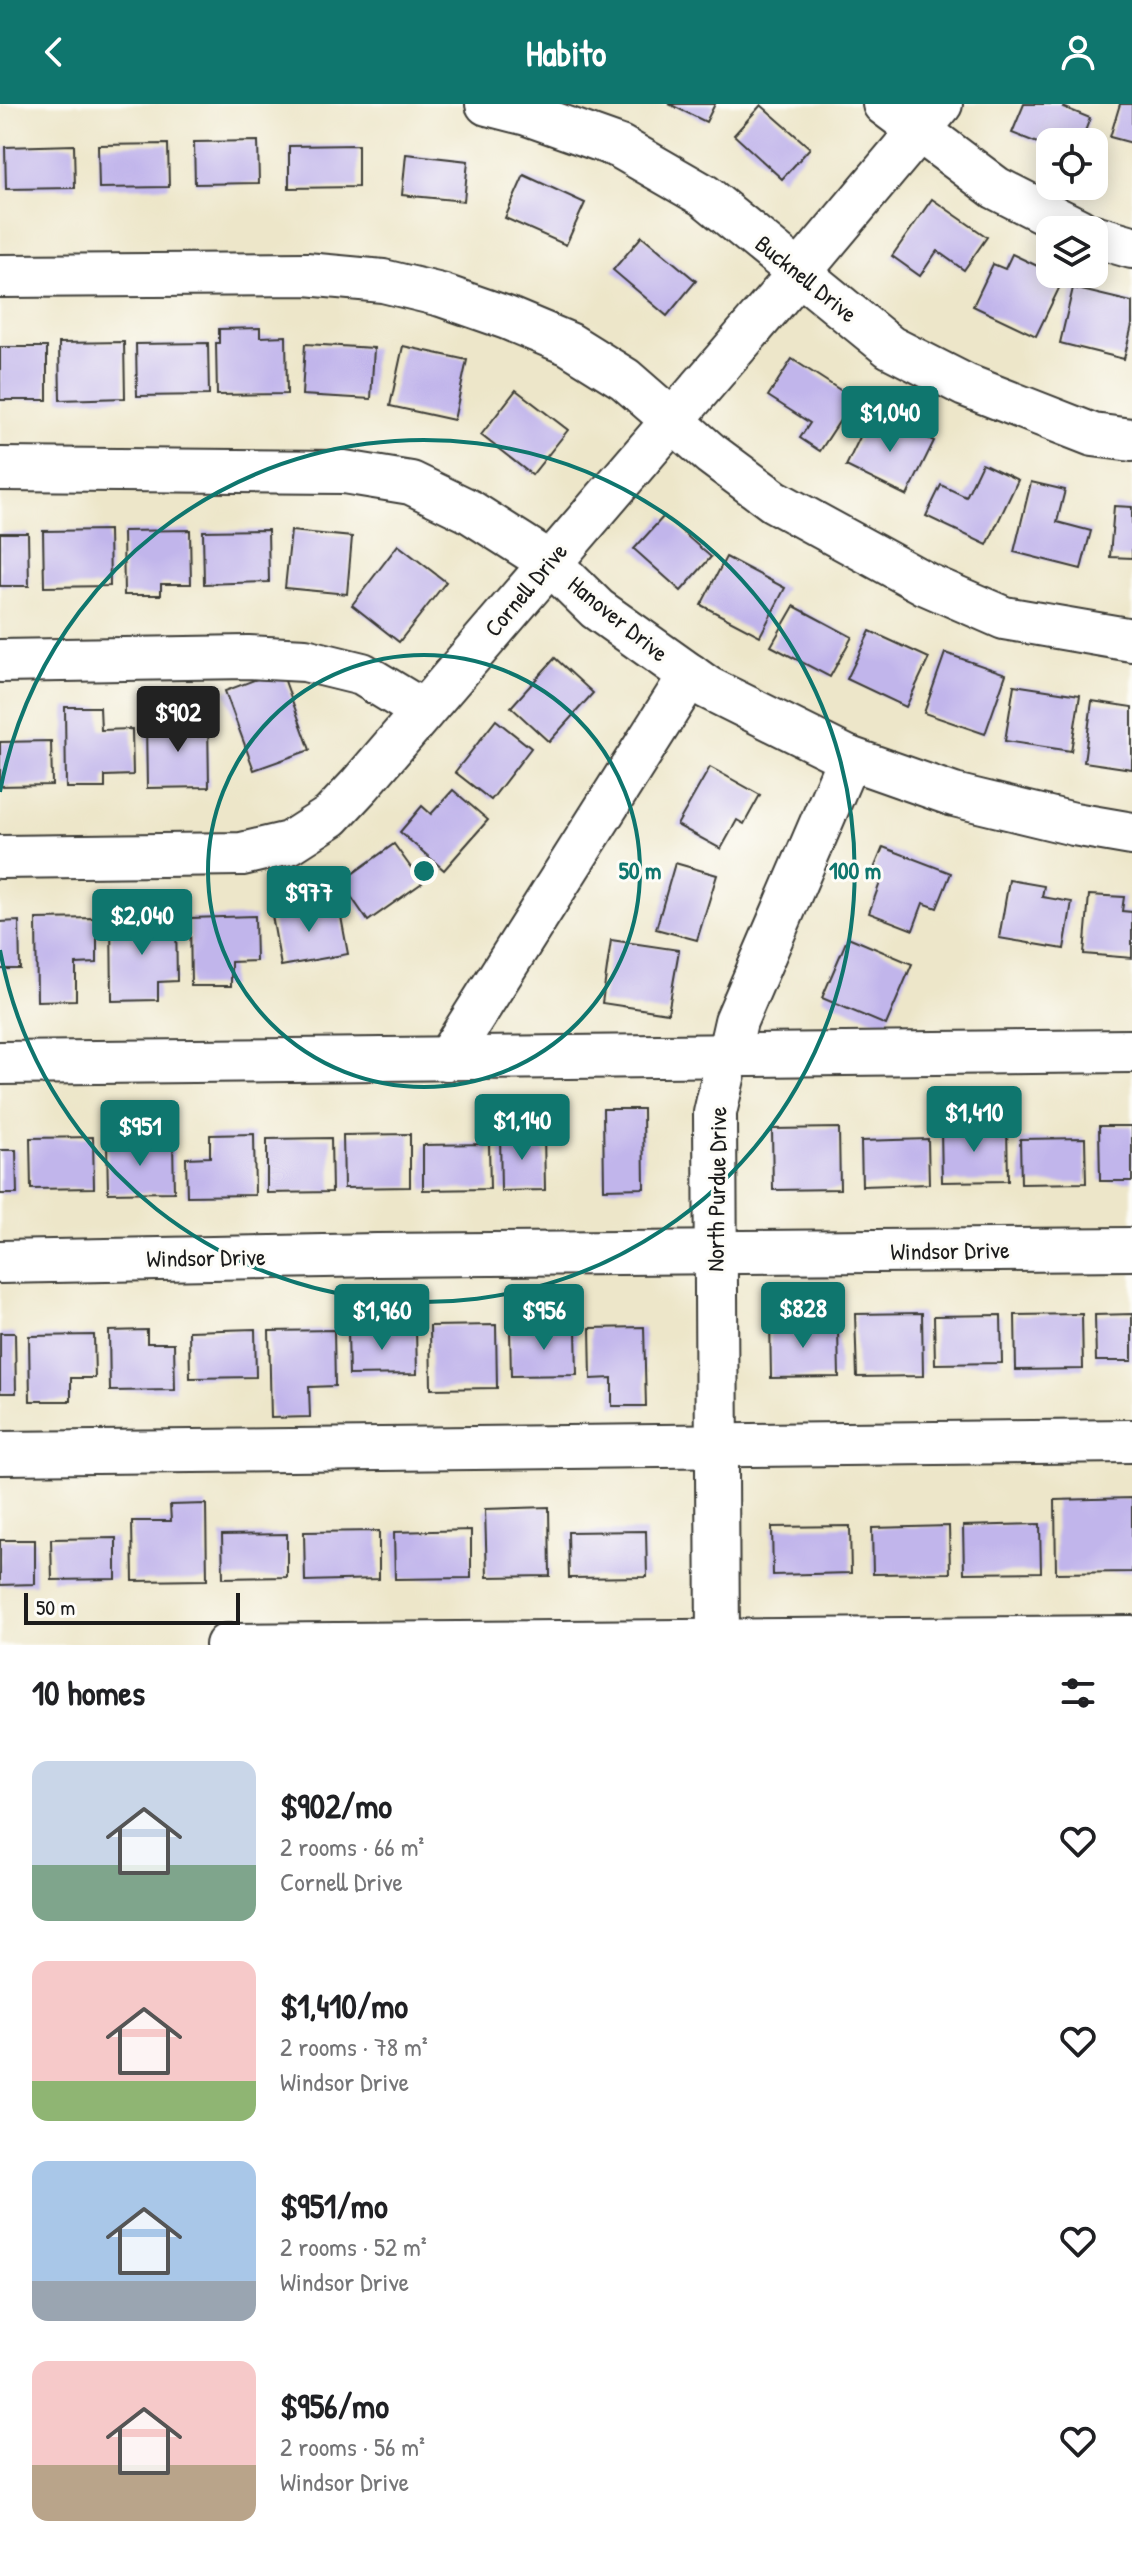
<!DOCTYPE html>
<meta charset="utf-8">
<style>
body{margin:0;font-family:"Patrick Hand",sans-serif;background:#f2f2f2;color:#202124;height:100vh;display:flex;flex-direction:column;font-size:30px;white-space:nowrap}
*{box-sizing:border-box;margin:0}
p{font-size:26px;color:#757577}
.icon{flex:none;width:44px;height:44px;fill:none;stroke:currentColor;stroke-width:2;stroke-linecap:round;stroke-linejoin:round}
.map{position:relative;height:1541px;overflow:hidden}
.sheet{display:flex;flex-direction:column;background:#fff;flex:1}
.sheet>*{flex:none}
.fabs{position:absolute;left:1036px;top:24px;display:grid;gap:16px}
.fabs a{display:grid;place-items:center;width:72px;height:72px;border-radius:16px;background:#fff;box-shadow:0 4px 20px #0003;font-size:40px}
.scale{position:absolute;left:24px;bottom:20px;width:216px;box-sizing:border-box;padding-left:8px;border:4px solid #1c1c1c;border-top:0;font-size:22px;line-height:28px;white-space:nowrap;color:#1c1c1c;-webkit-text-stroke:6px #fdfcf7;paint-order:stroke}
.price{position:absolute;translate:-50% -68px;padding:0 18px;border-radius:8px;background:#0f766e;color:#fff;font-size:26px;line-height:52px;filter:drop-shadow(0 2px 4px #0008)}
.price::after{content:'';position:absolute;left:50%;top:48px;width:24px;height:18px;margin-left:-12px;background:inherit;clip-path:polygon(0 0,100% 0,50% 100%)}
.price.selected{background:#222;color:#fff}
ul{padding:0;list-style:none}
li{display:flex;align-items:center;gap:24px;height:200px;padding:0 32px}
li span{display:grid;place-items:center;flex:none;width:224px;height:160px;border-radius:16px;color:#555}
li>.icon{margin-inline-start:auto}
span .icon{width:96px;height:96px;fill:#fffc;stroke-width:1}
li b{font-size:34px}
h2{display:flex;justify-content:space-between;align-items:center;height:96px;padding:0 32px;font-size:34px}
header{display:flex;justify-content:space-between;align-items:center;height:104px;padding:0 32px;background:#0f766e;color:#fff;font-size:36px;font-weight:700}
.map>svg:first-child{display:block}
</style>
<header><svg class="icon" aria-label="back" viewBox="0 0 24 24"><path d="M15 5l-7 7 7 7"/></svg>Habito<svg class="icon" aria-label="person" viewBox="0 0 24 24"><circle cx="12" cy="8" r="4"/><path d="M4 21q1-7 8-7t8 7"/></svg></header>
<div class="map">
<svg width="1132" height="1541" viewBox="0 0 1132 1541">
<rect width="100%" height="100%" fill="#fdfcf7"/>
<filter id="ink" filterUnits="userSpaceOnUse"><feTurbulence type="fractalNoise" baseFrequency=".0125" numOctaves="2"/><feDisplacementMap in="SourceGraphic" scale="16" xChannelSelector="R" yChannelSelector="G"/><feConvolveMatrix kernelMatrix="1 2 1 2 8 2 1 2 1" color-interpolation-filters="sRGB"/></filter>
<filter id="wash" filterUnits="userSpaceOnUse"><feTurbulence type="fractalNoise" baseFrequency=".006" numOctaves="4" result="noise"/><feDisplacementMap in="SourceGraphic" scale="32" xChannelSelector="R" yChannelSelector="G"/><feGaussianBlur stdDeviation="1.8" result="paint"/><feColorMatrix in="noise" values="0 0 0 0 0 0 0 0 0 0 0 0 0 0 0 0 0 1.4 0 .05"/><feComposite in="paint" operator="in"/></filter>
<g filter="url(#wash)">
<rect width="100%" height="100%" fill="#ede6c9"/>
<g id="blocks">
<!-- building -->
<g fill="#c1b5eb">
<polygon points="669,0 715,0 706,18"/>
<polygon points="1024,0 1065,0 1063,3 1090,14 1081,38 1050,38 1050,44 1012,29"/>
<polygon points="1120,0 1132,0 1132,39 1110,33"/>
<polygon points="761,1 810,44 782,75 734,31"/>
<polygon points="258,37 259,79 195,80 194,38"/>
<polygon points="168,40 169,83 99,84 98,41"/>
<polygon points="74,41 75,84 6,85 5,43"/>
<polygon points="358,41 358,83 289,84 289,42"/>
<polygon points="406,50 468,57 464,97 402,91"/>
<polygon points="524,71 585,99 566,141 505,114"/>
<polygon points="932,95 987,133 964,166 937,147 920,172 892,152"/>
<polygon points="642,132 696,177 667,212 613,166"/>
<polygon points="1012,150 1050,168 1050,170 1064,174 1036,232 973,202 993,160 1005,165"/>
<polygon points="1073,184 1132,198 1132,221 1124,255 1060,239"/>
<polygon points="260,224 260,233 286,232 287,290 217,291 216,239 219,239 219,225"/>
<polygon points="124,238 125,294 60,296 59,239"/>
<polygon points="208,239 209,291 137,292 136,240"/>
<polygon points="305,240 374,244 371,295 302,291"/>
<polygon points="403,242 467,256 454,316 390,302"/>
<rect x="0" y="243" width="47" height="53"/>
<polygon points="792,255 854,295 820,347 800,334 810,319 768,292"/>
<polygon points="516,286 568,326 532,371 481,331"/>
<polygon points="872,308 934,337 907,392 846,362"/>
<polygon points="982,359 1018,376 987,441 926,412 941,381 966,393"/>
<polygon points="1031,378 1065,386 1057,418 1091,427 1081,465 1014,448"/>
<polygon points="1114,402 1132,403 1132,454 1110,453"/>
<polygon points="664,412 711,453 681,487 634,445"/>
<polygon points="109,426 110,482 44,483 43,427"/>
<polygon points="190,426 191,480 161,480 161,491 124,491 123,427"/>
<polygon points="268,426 269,478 204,480 203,427"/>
<polygon points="291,427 352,433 347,490 285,484"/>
<polygon points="0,429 28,429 29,482 0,482"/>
<polygon points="398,441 446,478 399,538 352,501"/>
<polygon points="726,453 785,484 760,532 701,501"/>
<polygon points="794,502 852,533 830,573 771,542"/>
<polygon points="870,527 929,554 906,603 847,575"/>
<polygon points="945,549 1006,570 985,630 924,609"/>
<polygon points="555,554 593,589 549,638 511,603"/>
<polygon points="281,566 310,646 254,666 225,587"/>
<polygon points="1014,581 1080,591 1071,647 1005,637"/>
<polygon points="1092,597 1132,603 1132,665 1084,658"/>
<polygon points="65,603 100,603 101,626 132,625 133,671 105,672 105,684 66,684"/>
<polygon points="208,616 209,683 147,684 146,617"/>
<polygon points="496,616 531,644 491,696 455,668"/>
<polygon points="51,637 52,681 0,682 0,638"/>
<polygon points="710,663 760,691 744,720 737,716 721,745 677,721"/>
<polygon points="453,686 488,716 444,766 400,728 422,702 431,710"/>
<polygon points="394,740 422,779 368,817 341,778"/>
<polygon points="883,743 951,769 937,804 923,799 913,826 869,809 881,776 871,772"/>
<polygon points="675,759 717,771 697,836 656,825"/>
<polygon points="1009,776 1044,782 1042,793 1072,798 1064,845 999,834"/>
<polygon points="1089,791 1124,793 1122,807 1132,808 1132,854 1084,850"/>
<polygon points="300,801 301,809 339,802 348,850 281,862 271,806"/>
<polygon points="255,812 256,857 231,858 231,882 191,882 190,814"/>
<polygon points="97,814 97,859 76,860 76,896 37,897 36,815"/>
<polygon points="176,814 177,877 158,878 158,896 112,897 111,815"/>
<polygon points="19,817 20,865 0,865 0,818"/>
<polygon points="848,833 912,860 886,921 822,894"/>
<polygon points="611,836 679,846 668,909 602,899"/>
<polygon points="603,1005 643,1005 644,1084 604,1085"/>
<polygon points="1099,1022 1132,1022 1132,1077 1100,1077"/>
<polygon points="1007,1023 1008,1077 942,1078 941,1024"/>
<polygon points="839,1024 840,1085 773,1086 772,1025"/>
<polygon points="544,1028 545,1086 501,1087 500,1029"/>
<polygon points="254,1030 255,1091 187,1092 186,1054 210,1053 210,1031"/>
<polygon points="410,1030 410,1083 344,1084 343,1031"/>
<polygon points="93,1033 94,1084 31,1085 30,1034"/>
<polygon points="331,1034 332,1088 267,1089 267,1035"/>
<polygon points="1085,1034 1086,1079 1021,1080 1020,1035"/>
<polygon points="928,1035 929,1080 862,1082 861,1037"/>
<polygon points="173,1038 174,1088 108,1089 107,1039"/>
<polygon points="489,1040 490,1085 423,1086 423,1041"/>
<polygon points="0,1046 16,1046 17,1090 0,1090"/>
<polygon points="922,1209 923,1272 857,1273 855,1210"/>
<polygon points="1082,1210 1083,1265 1016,1266 1015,1211"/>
<polygon points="1132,1210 1132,1257 1096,1257 1095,1211"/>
<polygon points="1001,1211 1002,1259 935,1260 934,1212"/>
<polygon points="810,1214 810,1226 838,1225 839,1273 771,1274 770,1215"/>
<polygon points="496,1221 497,1284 431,1285 430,1222"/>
<polygon points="644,1223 646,1302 612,1302 612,1274 591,1275 590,1224"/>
<polygon points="576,1224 577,1271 511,1272 510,1225"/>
<polygon points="255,1225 256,1273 190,1274 189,1227"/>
<polygon points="416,1225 417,1270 349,1271 348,1226"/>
<polygon points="147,1226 147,1239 174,1239 175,1286 110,1287 109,1227"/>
<polygon points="334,1226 335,1282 309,1283 310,1313 271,1314 269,1227"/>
<polygon points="0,1229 15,1229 16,1289 0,1289"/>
<polygon points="94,1231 95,1274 71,1274 71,1297 30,1297 29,1232"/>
<polygon points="1132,1394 1132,1468 1056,1469 1055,1396"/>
<polygon points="206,1400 207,1476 133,1477 132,1417 171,1417 170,1401"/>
<polygon points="549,1403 550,1472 487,1473 485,1405"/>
<polygon points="1040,1420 1041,1468 964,1469 963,1422"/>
<polygon points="850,1422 851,1469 773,1471 772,1423"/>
<polygon points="949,1422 950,1469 873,1470 872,1424"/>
<polygon points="471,1426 471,1474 395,1475 394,1428"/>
<polygon points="379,1427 379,1475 305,1477 304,1428"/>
<polygon points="646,1427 647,1473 569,1474 568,1428"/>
<polygon points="287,1430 287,1473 223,1474 222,1431"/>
<polygon points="116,1434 116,1475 52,1476 51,1435"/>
<polygon points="0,1436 35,1436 35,1480 0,1481"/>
</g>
</g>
</g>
<g filter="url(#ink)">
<use href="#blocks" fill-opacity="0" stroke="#3b3a36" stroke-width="2"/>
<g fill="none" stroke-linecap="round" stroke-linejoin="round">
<defs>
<g id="minor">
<polyline points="487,0 527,10 620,43 705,92 890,243 965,281 1093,331 1132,336"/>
<polyline points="884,0 996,84 1079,126"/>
<polyline points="1094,132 1132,143"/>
<polyline points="0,172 306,170 383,177 441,191 507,214 569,240 625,275 711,350 774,397 926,480 1004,514 1132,536"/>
<polyline points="0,365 344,368 411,379 469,407 549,458 597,505 708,584 849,654 954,691 1074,720 1132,730"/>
<polyline points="0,557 248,553 305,556 362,570 423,607"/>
<polyline points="0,753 242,750 289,739 331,712 360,681 800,168 941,0"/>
<polyline points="447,955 690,571"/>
<polyline points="0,959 1132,947"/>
<polyline points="0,1158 377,1151 1132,1145"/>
<polyline points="0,1349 1132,1337"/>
<polyline points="227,1541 1132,1533"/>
<polyline points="718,1541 715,1009 736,917 849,654"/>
</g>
</defs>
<!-- minor casing -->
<use href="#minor" stroke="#3b3a36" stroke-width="46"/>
<!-- minor -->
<use href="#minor" stroke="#fff" stroke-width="42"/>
</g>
</g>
<!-- distance rings -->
<g fill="none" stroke="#0f766e" stroke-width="4">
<circle cx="424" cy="767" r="216"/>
<path d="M0 688A431 431 0 1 1 0 846"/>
</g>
<g text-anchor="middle" stroke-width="6" stroke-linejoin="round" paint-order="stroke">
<!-- street labels -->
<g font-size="24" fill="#1c1c1c" stroke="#fdfcf7">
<text transform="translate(806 175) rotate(39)" y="8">Bucknell Drive</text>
<text transform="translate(526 486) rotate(-50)" y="8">Cornell Drive</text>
<text transform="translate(618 515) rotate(39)" y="8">Hanover Drive</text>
<text transform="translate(717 1085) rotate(-89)" y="8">North Purdue Drive</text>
<text transform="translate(950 1147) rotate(-1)" y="8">Windsor Drive</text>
<text transform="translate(206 1154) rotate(-1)" y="8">Windsor Drive</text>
</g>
</g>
<circle cx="424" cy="767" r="12" fill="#0f766e" stroke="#fdfcf7" stroke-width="4"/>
<g font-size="24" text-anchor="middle" font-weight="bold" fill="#0f766e" stroke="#fdfcf7" stroke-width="6" stroke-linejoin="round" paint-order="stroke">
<text x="640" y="775">50 m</text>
<text x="855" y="775">100 m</text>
</g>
</svg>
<div class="fabs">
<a><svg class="icon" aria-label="locate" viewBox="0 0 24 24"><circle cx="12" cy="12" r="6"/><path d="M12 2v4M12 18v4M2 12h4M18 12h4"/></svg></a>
<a><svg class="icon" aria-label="layers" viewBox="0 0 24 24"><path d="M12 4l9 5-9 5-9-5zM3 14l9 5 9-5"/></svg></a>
</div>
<div class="scale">50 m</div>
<b class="price" style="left:890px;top:350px">$1,040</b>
<b class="price selected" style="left:178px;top:650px">$902</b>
<b class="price" style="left:309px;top:830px">$977</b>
<b class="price" style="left:142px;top:853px">$2,040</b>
<b class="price" style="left:974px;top:1050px">$1,410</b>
<b class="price" style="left:522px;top:1058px">$1,140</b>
<b class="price" style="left:140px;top:1064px">$951</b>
<b class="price" style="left:803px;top:1246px">$828</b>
<b class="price" style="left:382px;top:1248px">$1,960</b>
<b class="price" style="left:544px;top:1248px">$956</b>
</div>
<section class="sheet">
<h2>10 homes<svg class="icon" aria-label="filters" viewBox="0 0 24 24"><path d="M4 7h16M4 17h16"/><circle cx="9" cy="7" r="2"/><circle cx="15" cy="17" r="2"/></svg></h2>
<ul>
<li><span style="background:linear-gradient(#c9d6e8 65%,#7fa58c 0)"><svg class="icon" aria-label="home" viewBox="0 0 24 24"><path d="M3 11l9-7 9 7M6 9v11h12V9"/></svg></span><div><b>$902/mo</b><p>2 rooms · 66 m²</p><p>Cornell Drive</p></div><svg class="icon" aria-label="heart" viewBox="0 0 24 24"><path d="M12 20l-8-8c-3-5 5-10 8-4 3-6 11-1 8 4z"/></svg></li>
<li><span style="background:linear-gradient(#f6c9c9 75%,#8fb573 0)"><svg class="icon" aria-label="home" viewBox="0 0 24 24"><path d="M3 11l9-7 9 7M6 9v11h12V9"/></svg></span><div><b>$1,410/mo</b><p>2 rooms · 78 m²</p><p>Windsor Drive</p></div><svg class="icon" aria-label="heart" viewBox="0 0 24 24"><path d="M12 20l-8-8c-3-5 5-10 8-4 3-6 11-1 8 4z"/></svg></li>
<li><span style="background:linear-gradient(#a9c7e8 75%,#9aa5b1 0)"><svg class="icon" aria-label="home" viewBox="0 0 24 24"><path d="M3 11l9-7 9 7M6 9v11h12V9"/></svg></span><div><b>$951/mo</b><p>2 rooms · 52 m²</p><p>Windsor Drive</p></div><svg class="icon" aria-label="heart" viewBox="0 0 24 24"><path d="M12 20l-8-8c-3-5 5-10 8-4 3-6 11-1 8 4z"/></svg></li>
<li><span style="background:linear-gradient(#f6c9c9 65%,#b9a48a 0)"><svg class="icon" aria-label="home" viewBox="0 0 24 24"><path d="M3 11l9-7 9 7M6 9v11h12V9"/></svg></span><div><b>$956/mo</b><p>2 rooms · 56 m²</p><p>Windsor Drive</p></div><svg class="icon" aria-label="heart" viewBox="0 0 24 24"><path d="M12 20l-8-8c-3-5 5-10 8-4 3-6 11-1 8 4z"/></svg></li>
</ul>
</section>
